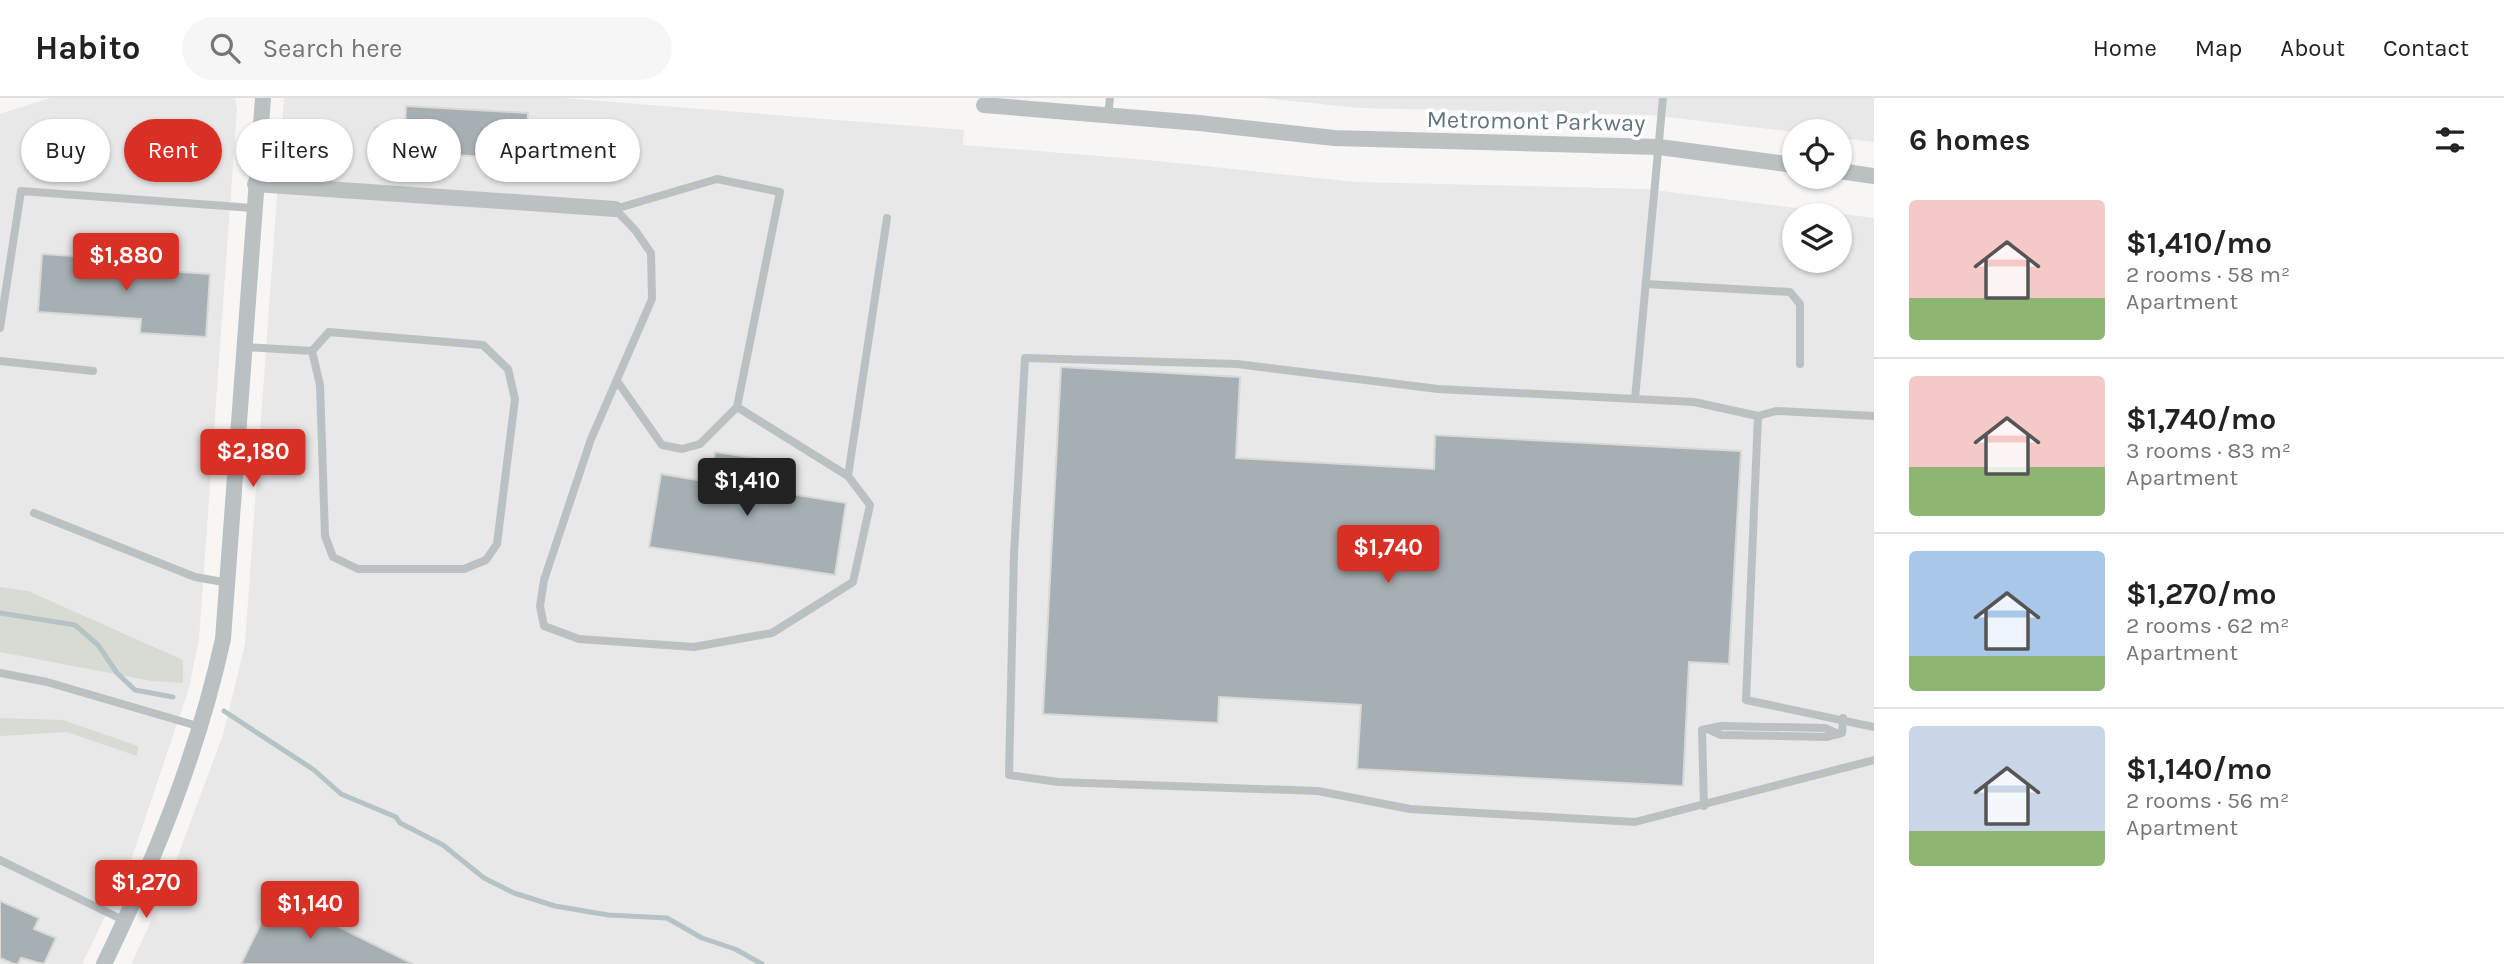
<!DOCTYPE html>
<meta charset="utf-8">
<style>
body{margin:0;font-family:Karla,sans-serif;background:#f6f6f6;color:#222;height:100vh;display:flex;flex-direction:column;font-size:26px;white-space:nowrap}
*{box-sizing:border-box;margin:0}
p{font-size:23px;color:#767676}
.icon{flex:none;width:38px;height:38px;fill:none;stroke:currentColor;stroke-width:2;stroke-linecap:round;stroke-linejoin:round}
.map{position:relative;flex:1;overflow:hidden}
.sheet{display:flex;flex-direction:column;background:#fff;width:630px}
.sheet>*{flex:none}
.guide{position:absolute;left:21px;top:21px;width:665px;height:63px;display:flex;gap:14px}
.tools{position:absolute;left:1782px;top:21px;display:grid;gap:14px}
.tools a{display:grid;place-items:center;width:70px;height:70px;border-radius:50%;background:#fff;box-shadow:0 2px 5px #0004;font-size:35px}
.price{position:absolute;translate:-50% -60px;padding:0 16px;border-radius:7px;background:#d93025;color:#fff;font-size:23px;line-height:46px;filter:drop-shadow(0 2px 4px #0008)}
.price::after{content:'';position:absolute;left:50%;top:42px;width:21px;height:16px;margin-left:-10px;background:inherit;clip-path:polygon(0 0,100% 0,50% 100%)}
.price.selected{background:#222;color:#fff}
ul{padding:0;list-style:none}
li{display:flex;align-items:center;gap:21px;height:175px;padding:0 35px}
li+li{border-top:2px solid #e0e0e0}
li span{display:grid;place-items:center;flex:none;width:196px;height:140px;border-radius:7px;color:#555}
li>.icon{margin-inline-start:auto}
span .icon{width:84px;height:84px;fill:#fffc;stroke-width:1}
li b{font-size:30px}
h2{display:flex;justify-content:space-between;align-items:center;height:84px;padding:0 35px;font-size:30px}
.tag{padding:0 24px;border-radius:32px;background:#fff;box-shadow:0 2px 5px #0004;font-size:24px;line-height:63px}
.tag.selected{background:#d93025;color:#fff}
header{display:flex;align-items:center;gap:42px;box-sizing:border-box;height:98px;padding:0 35px;background:#fff;border-bottom:2px solid #e0e0e0}
header strong{font-size:33px}
nav{display:flex;gap:38px;margin-inline-start:auto;font-size:24px}
.search{width:490px;height:63px;background:#f6f6f6;display:flex;align-items:center;gap:18px;box-sizing:border-box;padding:0 24px;border-radius:38px;color:#767676;font-size:26px}
main{display:flex;flex:1;min-height:0}
.map>svg:first-child{display:block}
</style>
<header>
<strong>Habito</strong>
<div class="search"><svg class="icon" aria-label="search" viewBox="0 0 24 24"><circle cx="10" cy="10" r="6"/><path d="M15 15l6 6"/></svg>Search here</div>
<nav><a>Home</a><a>Map</a><a>About</a><a>Contact</a></nav>
</header>
<main>
<div class="map">
<svg width="1874" height="866" viewBox="0 0 1874 866">
<rect width="100%" height="100%" fill="#f7f6f4"/>
<!-- built -->
<g fill="#e7e8e7" fill-rule="evenodd">
<polygon points="50,0 235,0 237,11 199,541 189,590 128,771 82,866 0,866 0,16"/>
<path d="M284 0H563L964 32 963 47 1158 63 1355 84 1646 91 1874 120V866H131L163 798 223 637 245 546ZM1794 117H1839V163H1794Z"/>
<polygon points="1264,0 1874,0 1874,44 1839,40 1839,33 1794,34 1650,17 1359,10"/>
</g>
<!-- green -->
<g fill="#d7dbd3">
<polygon points="0,489 28,493 183,562 183,585 152,583 0,554"/>
<polygon points="0,620 63,622 138,648 137,658 67,634 0,638"/>
</g>
<g fill="none" stroke-linecap="round" stroke-linejoin="round">
<!-- stream -->
<g stroke="#b6c3c6" stroke-width="5">
<polyline points="0,515 75,527 98,547 117,575 135,592 173,599"/>
<polyline points="224,613 314,672 341,696 396,719 400,725 443,747 484,780 514,795 555,808 608,817 667,820 702,840 735,851 762,866"/>
</g>
</g>
<!-- building -->
<g fill="#a6afb3" stroke="#d8d8d6" stroke-width="2">
<polygon points="406,8 528,15 525,61 403,54 402,64 372,62 375,29 405,31"/>
<polygon points="42,156 168,164 167,173 210,176 206,239 140,235 141,221 38,214"/>
<polygon points="1061,269 1240,279 1236,360 1434,371 1435,337 1741,353 1729,566 1689,564 1683,688 1357,671 1361,607 1219,599 1218,625 1043,616"/>
<polygon points="715,354 782,364 778,394 846,405 835,477 649,449 661,376 710,384"/>
<polygon points="275,797 413,866 241,866"/>
<polygon points="0,803 39,820 34,831 56,840 44,866 21,860 18,866 14,866 0,860"/>
</g>
<g fill="none" stroke-linecap="round" stroke-linejoin="round">
<!-- lane -->
<g stroke="#bbc1c3" stroke-width="8">
<polyline points="1108,17 1110,0"/>
<polyline points="1646,186 1790,194 1800,206 1800,266"/>
<polyline points="0,230 21,93 253,110"/>
<polyline points="244,249 312,253 329,234 483,247 508,271 515,301 497,446 486,462 464,471 358,471 333,459 325,438 320,287 312,253"/>
<polyline points="0,263 93,273"/>
<polyline points="617,283 662,347 682,351 700,346 737,309 780,94 717,81 615,111 635,132 651,155 652,201 591,341 544,482 540,508 544,528 579,541 694,549 772,535 853,484 870,407 848,378"/>
<polyline points="1635,301 1663,0"/>
<polyline points="737,309 848,378 887,120"/>
<polyline points="1758,318 1776,313 1874,318"/>
<polyline points="34,415 195,479 229,485"/>
<polyline points="0,575 47,584 201,629"/>
<polyline points="1874,629 1746,602 1758,318 1694,304 1438,291 1237,266 1025,260 1014,456 1009,677 1058,684 1318,693 1410,711 1635,724 1874,662"/>
<polyline points="1710,632 1721,637 1826,639 1842,635 1843,620"/>
<polyline points="1704,708 1702,632 1721,628 1825,630 1836,635"/>
<polyline points="0,762 125,823"/>
</g>
<!-- street -->
<g stroke="#bbc1c3" stroke-width="16">
<polyline points="984,7 1199,25 1334,40 1659,49 1794,67"/>
<polyline points="1839,73 1874,78"/>
<polyline points="255,86 615,111"/>
<path d="M104 866C155 761 198 655 223 541L263 0"/>
</g>
</g>
<g text-anchor="middle" stroke-width="7" stroke-linejoin="round" paint-order="stroke">
<!-- street labels -->
<g font-size="24" fill="#64767d" stroke="#fff">
<text transform="translate(1536 23) rotate(1)" y="8">Metromont Parkway</text>
</g>
</g>
</svg>
<div class="tools">
<a><svg class="icon" aria-label="locate" viewBox="0 0 24 24"><circle cx="12" cy="12" r="6"/><path d="M12 2v4M12 18v4M2 12h4M18 12h4"/></svg></a>
<a><svg class="icon" aria-label="layers" viewBox="0 0 24 24"><path d="M12 4l9 5-9 5-9-5zM3 14l9 5 9-5"/></svg></a>
</div>
<b class="price" style="left:126px;top:195px">$1,880</b>
<b class="price" style="left:253px;top:391px">$2,180</b>
<b class="price selected" style="left:747px;top:420px">$1,410</b>
<b class="price" style="left:1388px;top:487px">$1,740</b>
<b class="price" style="left:146px;top:822px">$1,270</b>
<b class="price" style="left:310px;top:843px">$1,140</b>
<div class="guide">
<a class="tag">Buy</a>
<a class="tag selected">Rent</a>
<a class="tag">Filters</a>
<a class="tag">New</a>
<a class="tag">Apartment</a>
</div>
</div>
<section class="sheet">
<h2>6 homes<svg class="icon" aria-label="filters" viewBox="0 0 24 24"><path d="M4 7h16M4 17h16"/><circle cx="9" cy="7" r="2"/><circle cx="15" cy="17" r="2"/></svg></h2>
<ul>
<li><span style="background:linear-gradient(#f6c9c9 70%,#8fb573 0)"><svg class="icon" aria-label="home" viewBox="0 0 24 24"><path d="M3 11l9-7 9 7M6 9v11h12V9"/></svg></span><div><b>$1,410/mo</b><p>2 rooms · 58 m²</p><p>Apartment</p></div></li>
<li><span style="background:linear-gradient(#f6c9c9 65%,#8fb573 0)"><svg class="icon" aria-label="home" viewBox="0 0 24 24"><path d="M3 11l9-7 9 7M6 9v11h12V9"/></svg></span><div><b>$1,740/mo</b><p>3 rooms · 83 m²</p><p>Apartment</p></div></li>
<li><span style="background:linear-gradient(#a9c7e8 75%,#8fb573 0)"><svg class="icon" aria-label="home" viewBox="0 0 24 24"><path d="M3 11l9-7 9 7M6 9v11h12V9"/></svg></span><div><b>$1,270/mo</b><p>2 rooms · 62 m²</p><p>Apartment</p></div></li>
<li><span style="background:linear-gradient(#c9d6e8 75%,#8fb573 0)"><svg class="icon" aria-label="home" viewBox="0 0 24 24"><path d="M3 11l9-7 9 7M6 9v11h12V9"/></svg></span><div><b>$1,140/mo</b><p>2 rooms · 56 m²</p><p>Apartment</p></div></li>
</ul>
</section>
</main>
